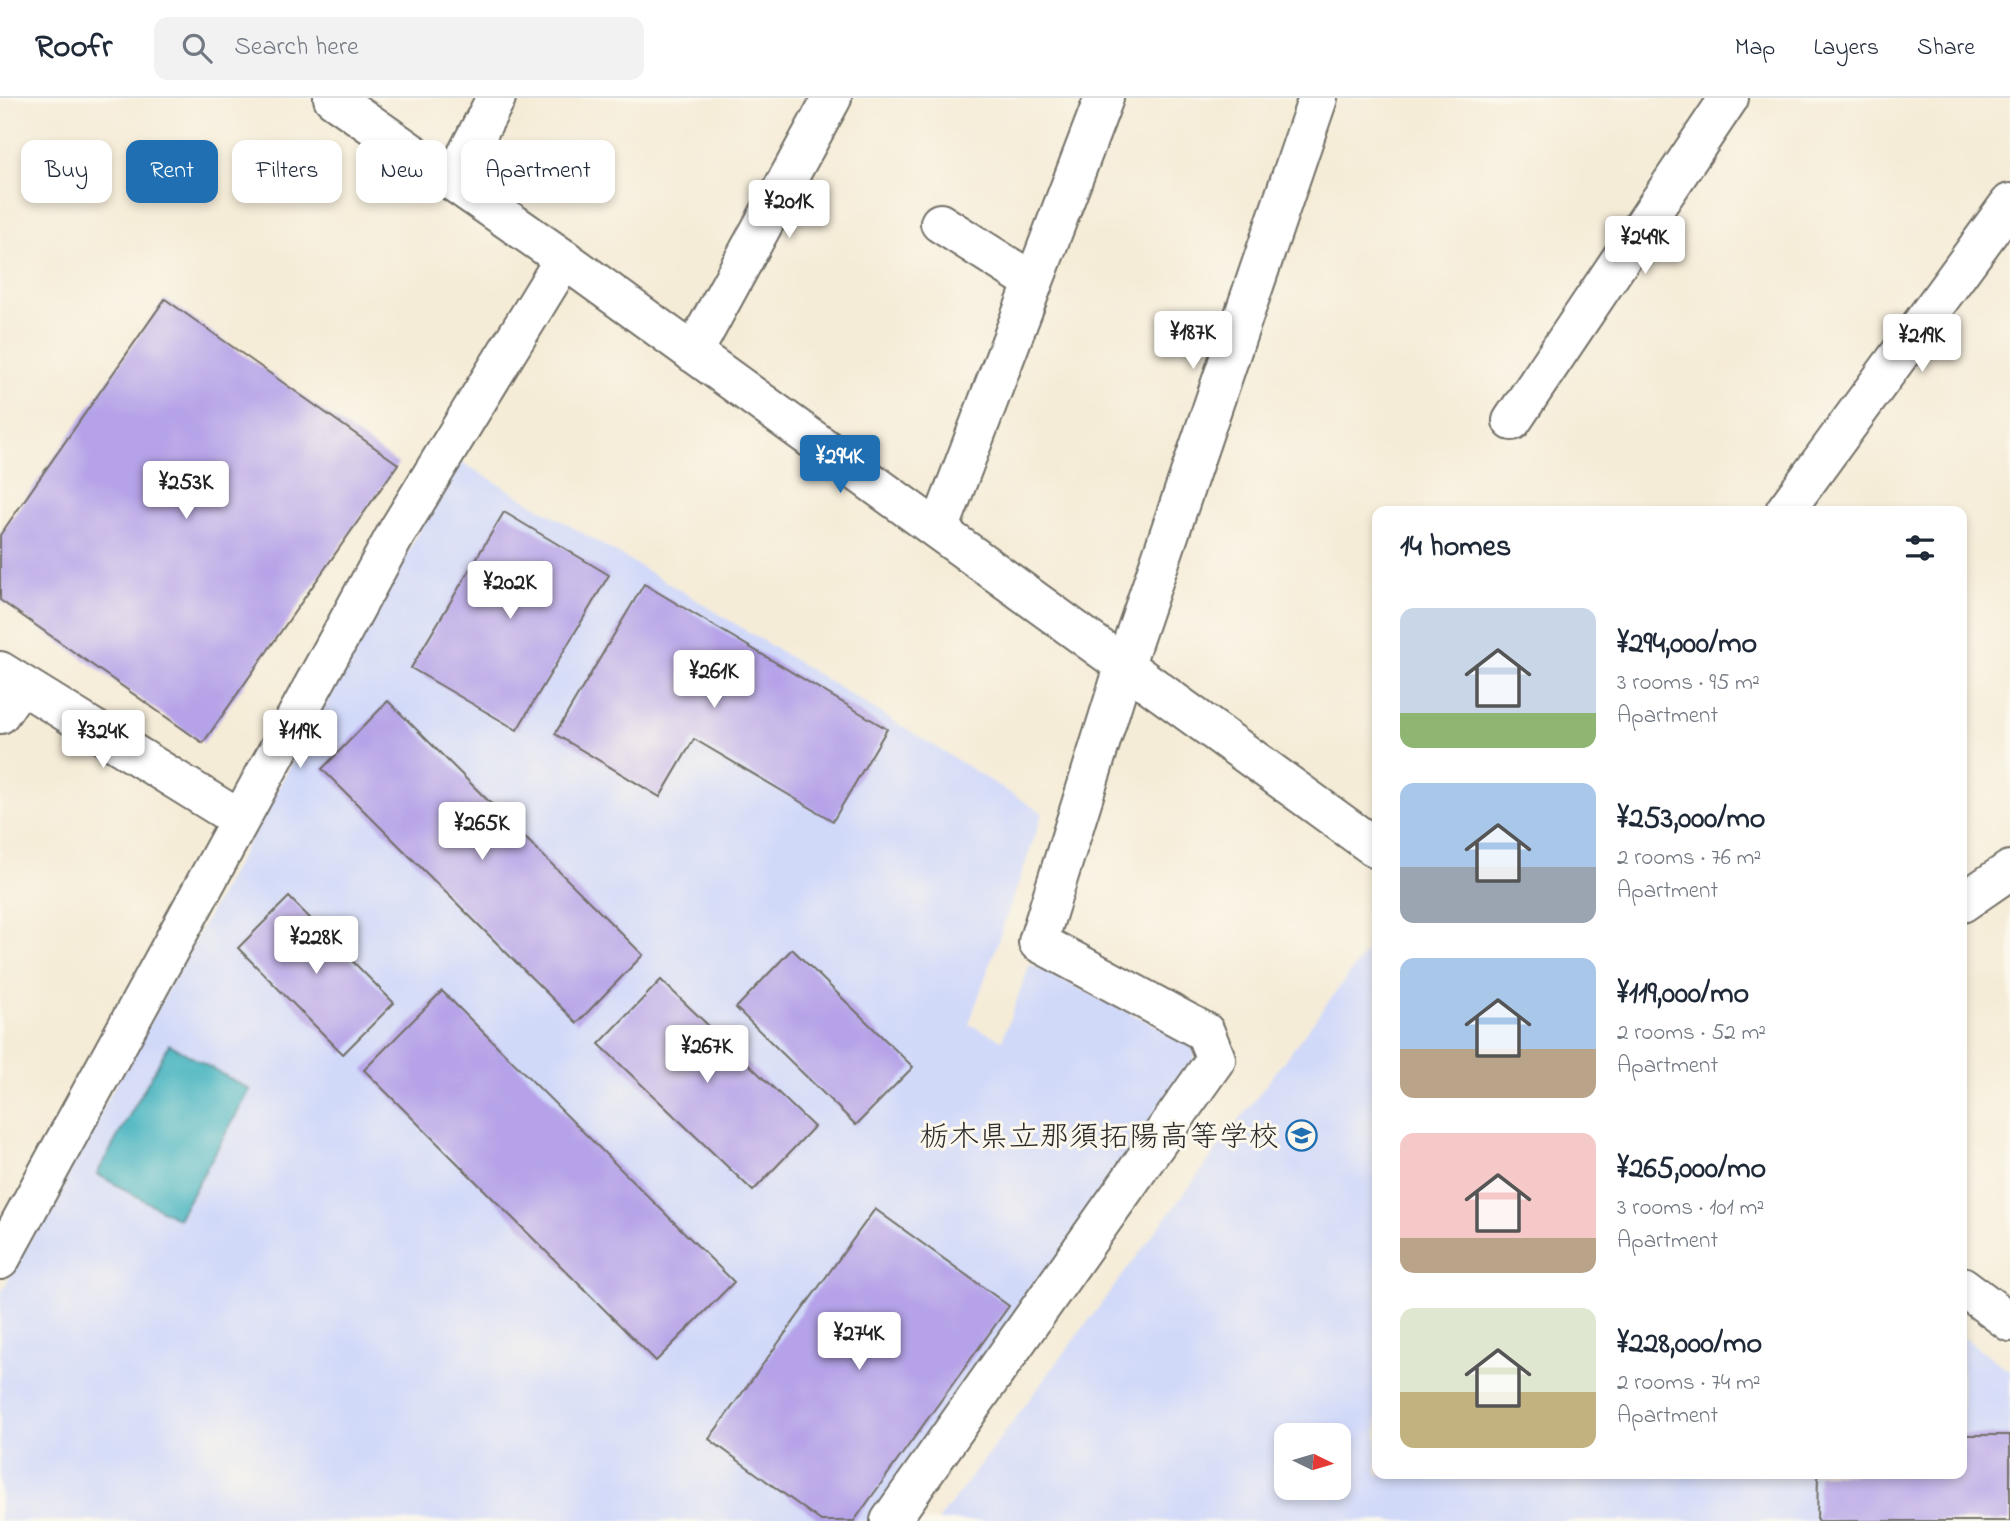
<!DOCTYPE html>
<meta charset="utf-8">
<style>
body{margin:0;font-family:"Indie Flower","Klee One",sans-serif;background:#f2f2f3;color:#1f2937;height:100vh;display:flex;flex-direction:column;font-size:26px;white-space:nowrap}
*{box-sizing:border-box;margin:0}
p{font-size:23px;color:#747a83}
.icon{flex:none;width:38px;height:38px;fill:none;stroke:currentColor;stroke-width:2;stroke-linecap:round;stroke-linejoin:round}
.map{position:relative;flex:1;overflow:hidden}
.side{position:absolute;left:1372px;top:408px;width:595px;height:973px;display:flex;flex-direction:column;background:#fff;border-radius:14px;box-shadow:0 4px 10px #0003}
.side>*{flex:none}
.banner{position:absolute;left:21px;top:42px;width:665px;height:63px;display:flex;gap:14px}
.needle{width:46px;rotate:95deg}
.tools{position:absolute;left:1274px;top:1325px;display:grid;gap:14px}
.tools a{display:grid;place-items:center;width:77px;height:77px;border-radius:14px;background:#fff;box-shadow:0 4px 10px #0003;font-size:35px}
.price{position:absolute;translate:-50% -60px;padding:0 16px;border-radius:7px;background:#fff;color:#222;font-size:23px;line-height:46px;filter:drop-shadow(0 2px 4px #0008)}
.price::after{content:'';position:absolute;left:50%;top:42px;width:21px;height:16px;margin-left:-10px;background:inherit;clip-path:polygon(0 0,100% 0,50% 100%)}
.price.on{background:#1f6fb2;color:#fff}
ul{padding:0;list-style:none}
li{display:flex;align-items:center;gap:21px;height:175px;padding:0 28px}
li span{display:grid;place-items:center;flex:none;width:196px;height:140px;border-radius:14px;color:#555}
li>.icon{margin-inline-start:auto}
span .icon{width:84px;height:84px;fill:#fffc;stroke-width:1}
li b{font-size:30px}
h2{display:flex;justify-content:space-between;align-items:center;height:84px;padding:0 28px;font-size:30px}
.tag{padding:0 24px;border-radius:14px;background:#fff;box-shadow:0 4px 10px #0003;font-size:24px;line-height:63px}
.tag.on{background:#1f6fb2;color:#fff}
header{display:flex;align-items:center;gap:42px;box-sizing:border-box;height:98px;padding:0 35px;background:#fff;border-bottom:2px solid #e0e1e3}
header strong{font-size:33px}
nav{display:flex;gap:38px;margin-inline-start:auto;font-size:24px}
.search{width:490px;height:63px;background:#f2f2f3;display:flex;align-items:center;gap:18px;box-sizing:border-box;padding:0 24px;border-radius:14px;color:#747a83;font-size:26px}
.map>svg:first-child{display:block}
</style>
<header>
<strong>Roofr</strong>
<div class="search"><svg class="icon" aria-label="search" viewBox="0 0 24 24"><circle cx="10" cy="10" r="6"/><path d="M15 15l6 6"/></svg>Search here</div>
<nav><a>Map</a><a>Layers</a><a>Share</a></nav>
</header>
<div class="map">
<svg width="2010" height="1423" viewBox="0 0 2010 1423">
<rect width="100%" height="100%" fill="#fbf7ec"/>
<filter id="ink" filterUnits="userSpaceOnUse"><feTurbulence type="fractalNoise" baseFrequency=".0143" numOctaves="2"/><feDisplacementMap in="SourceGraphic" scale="14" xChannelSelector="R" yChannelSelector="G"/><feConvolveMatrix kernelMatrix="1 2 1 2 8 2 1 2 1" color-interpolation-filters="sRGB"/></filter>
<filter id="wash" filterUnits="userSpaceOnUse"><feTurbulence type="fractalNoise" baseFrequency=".00686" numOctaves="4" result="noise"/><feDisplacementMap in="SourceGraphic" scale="28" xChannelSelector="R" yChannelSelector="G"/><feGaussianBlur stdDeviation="1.57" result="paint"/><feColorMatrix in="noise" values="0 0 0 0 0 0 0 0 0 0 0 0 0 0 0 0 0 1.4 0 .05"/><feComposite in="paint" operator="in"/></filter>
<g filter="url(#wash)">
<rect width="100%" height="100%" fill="#f5ecd7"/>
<!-- built -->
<g fill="#d1d9f9" fill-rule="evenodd">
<polygon points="458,362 690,498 1043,715 969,926 1002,942 1030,866 1196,947 1191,986 870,1423 0,1423 0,1197"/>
<path d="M1377 839V1376H1962V1238L2010 1273V1423H938ZM1286 1337H1339V1390H1286Z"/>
</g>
<!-- water -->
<polygon fill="#44b3c0" stroke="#386f76" stroke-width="2" points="169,946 250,992 178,1121 97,1076"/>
<g id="blocks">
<!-- building -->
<g fill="#b5a2e8">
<polygon points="165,201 398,366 203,645 0,502 0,437"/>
<polygon points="504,414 609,477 517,632 411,570"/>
<polygon points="644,486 887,631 833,723 694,641 660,699 555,636"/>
<polygon points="388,603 643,857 577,925 322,671"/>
<polygon points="289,799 394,905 343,956 238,850"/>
<polygon points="792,851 913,969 856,1027 736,910"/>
<polygon points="661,882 814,1029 753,1093 599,946"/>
<polygon points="442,893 734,1184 656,1263 364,972"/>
<polygon points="875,1111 1009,1208 854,1423 821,1423 709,1341"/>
<polygon points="1962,1337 2010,1337 2010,1423 1817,1423 1818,1376 1962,1376"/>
</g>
</g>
</g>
<g filter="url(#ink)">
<use href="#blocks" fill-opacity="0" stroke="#726f67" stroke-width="2"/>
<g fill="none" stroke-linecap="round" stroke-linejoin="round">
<defs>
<g id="minor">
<polyline points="333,0 564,161 1377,751"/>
<polyline points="453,83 496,0"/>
<polyline points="940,125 1033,184"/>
<polyline points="693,255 832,0"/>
<polyline points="1512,323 1729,0"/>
<polyline points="1785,413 2010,105"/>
<polyline points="939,432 1104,0"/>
<polyline points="0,573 239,721"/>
<polyline points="0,616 20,587"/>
<polyline points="1962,805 2010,772"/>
<polyline points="0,1162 397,434 564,161"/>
<polyline points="1962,1188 2010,1224"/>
<polyline points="890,1423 1216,961 1205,934 1038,844 1125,566 1318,0"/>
</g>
</defs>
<!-- minor casing -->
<use href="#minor" stroke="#726f67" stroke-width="42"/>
<!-- minor -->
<use href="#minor" stroke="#fff" stroke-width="38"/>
</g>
</g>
<!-- icons -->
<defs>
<symbol id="school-ring" viewBox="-11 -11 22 22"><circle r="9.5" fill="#fbf7ec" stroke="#1f6fb2" stroke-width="1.5"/><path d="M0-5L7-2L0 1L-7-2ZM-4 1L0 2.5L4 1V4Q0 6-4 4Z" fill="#1f6fb2"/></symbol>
</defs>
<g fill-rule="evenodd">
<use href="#school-ring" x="1284" y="1020" width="35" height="35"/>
</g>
<g text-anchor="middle" stroke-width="6" stroke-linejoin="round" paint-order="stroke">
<!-- poi labels -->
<g font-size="30" fill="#2b2b2b" stroke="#fbf7ec" text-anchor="end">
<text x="1279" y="1048">栃木県立那須拓陽高等学校</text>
</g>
</g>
</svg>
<div class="tools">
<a><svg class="needle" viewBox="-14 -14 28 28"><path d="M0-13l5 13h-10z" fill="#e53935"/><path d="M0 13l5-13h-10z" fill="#747a83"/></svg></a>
</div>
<b class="price" style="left:789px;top:142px">¥201K</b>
<b class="price" style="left:1645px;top:178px">¥249K</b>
<b class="price" style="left:1193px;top:273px">¥187K</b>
<b class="price" style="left:1922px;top:276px">¥219K</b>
<b class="price on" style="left:840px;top:397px">¥294K</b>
<b class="price" style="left:186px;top:423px">¥253K</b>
<b class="price" style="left:510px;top:523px">¥202K</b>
<b class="price" style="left:714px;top:612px">¥261K</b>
<b class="price" style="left:103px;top:672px">¥324K</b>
<b class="price" style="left:300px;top:672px">¥119K</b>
<b class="price" style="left:482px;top:764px">¥265K</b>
<b class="price" style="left:316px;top:878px">¥228K</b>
<b class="price" style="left:707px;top:987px">¥267K</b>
<b class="price" style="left:859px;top:1274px">¥274K</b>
<div class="banner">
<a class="tag">Buy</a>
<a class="tag on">Rent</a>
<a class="tag">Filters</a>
<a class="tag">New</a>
<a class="tag">Apartment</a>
</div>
<section class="side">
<h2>14 homes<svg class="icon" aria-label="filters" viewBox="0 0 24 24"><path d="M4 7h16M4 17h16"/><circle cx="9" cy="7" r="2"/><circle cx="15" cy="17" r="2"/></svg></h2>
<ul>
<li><span style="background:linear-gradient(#c9d6e8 75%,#8fb573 0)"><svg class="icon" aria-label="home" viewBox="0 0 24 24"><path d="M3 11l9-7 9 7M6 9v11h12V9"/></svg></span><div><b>¥294,000/mo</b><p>3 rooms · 95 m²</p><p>Apartment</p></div></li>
<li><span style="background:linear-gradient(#a9c7e8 60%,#9aa5b1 0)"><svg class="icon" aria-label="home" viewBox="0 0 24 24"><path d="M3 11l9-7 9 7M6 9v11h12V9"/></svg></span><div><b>¥253,000/mo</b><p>2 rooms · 76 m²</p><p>Apartment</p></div></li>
<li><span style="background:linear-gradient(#a9c7e8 65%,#b9a48a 0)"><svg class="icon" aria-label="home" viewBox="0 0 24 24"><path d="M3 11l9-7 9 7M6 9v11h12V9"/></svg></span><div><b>¥119,000/mo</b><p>2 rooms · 52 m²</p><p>Apartment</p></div></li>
<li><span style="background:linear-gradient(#f6c9c9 75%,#b9a48a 0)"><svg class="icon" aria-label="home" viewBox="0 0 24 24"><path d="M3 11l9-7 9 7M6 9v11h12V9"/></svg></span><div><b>¥265,000/mo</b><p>3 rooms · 101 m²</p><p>Apartment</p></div></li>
<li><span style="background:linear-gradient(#dfe7d0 60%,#c2b280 0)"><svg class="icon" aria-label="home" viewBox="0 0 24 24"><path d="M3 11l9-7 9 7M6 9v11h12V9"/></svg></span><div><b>¥228,000/mo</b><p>2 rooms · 74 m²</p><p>Apartment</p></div></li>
</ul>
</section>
</div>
